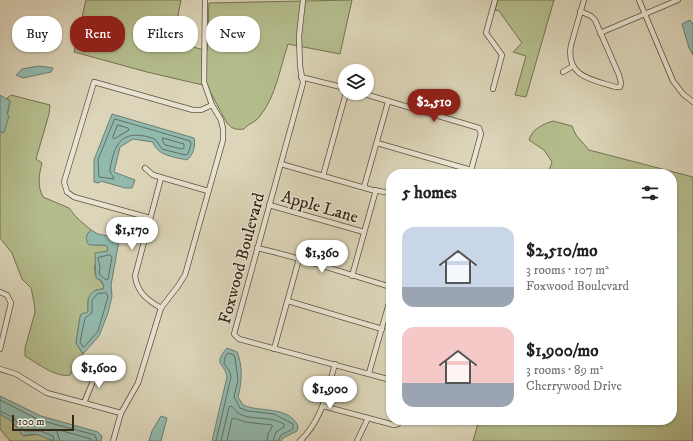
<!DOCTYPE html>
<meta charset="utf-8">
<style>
body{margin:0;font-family:"IM FELL DW Pica",serif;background:#f6f6f6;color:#222;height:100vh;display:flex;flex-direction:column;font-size:15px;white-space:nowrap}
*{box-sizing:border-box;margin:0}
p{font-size:13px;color:#767676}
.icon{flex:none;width:22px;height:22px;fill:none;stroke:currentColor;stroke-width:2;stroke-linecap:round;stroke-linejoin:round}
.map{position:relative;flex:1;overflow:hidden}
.sheet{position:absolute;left:386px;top:169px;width:291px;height:256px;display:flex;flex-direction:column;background:#fff;border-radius:16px;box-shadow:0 1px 3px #0004}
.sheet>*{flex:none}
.banner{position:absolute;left:12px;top:16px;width:314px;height:36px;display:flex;gap:8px}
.controls{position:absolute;left:338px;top:64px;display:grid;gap:8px}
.controls a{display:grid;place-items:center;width:36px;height:36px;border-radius:50%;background:#fff;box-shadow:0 1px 3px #0004;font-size:20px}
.scale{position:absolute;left:12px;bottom:10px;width:62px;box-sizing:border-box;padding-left:4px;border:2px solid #342718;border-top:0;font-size:11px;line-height:14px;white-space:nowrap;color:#342718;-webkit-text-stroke:3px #e8e4d2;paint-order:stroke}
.price{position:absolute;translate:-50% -34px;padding:0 9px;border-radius:14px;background:#fff;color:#222;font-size:13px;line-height:26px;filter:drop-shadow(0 1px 2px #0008)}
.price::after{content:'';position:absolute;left:50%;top:24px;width:12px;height:9px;margin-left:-6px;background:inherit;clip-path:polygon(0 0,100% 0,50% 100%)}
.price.selected{background:#8f2418;color:#fff}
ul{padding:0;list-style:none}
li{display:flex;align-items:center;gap:12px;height:100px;padding:0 16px}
li span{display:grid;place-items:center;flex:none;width:112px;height:80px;border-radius:12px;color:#555}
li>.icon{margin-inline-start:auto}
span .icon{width:48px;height:48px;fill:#fffc;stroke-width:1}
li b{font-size:17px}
h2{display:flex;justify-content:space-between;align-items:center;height:48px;padding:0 16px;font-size:17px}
.tag{padding:0 14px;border-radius:16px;background:#fff;box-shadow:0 1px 3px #0004;font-size:14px;line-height:36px}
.tag.selected{background:#8f2418;color:#fff}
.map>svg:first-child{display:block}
</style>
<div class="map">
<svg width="693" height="441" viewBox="0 0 693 441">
<rect width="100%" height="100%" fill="#dcd5b9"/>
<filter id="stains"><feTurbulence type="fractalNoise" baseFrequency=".005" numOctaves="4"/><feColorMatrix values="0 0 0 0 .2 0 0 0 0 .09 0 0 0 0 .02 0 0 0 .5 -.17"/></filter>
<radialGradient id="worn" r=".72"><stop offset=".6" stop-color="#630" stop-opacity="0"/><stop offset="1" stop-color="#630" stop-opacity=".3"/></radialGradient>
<!-- green -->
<g fill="#b4bc8c" stroke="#747252">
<path d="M86 0H181L173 41 207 51 209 3 352 0 340 54 288 44C280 68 276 96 260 116 255 123 249 123 244 129 236 130 232 129 227 123L207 86 147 72 74 52Z"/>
<polygon points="498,0 554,0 526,97 515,95 526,56 513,52 522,43 499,11 495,10"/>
<path d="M11 95 50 105 49 114 36 159 42 163C39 174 37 186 43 197L69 208 77 218 91 230 88 233 95 245H103L108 246V251C97 254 90 269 98 279 100 281 102 283 104 286L103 289 96 290 88 299V312L80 317 76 343 83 354 78 360 70 375C56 378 37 363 25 356V348L35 312 34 302 31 288 22 279 12 253 0 238V130L2 133 4 132 10 101 7 98Z"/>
<path d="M553 121 572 126 576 135 589 150 693 177V441H473L479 420H672V174H548L552 162 544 150 529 140C532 129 543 124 553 121Z"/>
<polygon points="0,414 12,421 23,436 40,434 54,441 10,441 0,429"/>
</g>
<!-- water -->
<g fill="#92b9ae" stroke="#6c7f72">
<polygon points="690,20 693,24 693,55 689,48 682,24"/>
<polygon points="39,66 53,68 51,72 23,78 16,75 22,69"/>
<polygon points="0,95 10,101 7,114 9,116 4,132 2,133 0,130"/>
<path d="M112 114 194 138C196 146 193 155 187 160 175 157 157 156 153 142L133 139 120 147 114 172 135 180 132 188H125L101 181 99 183 94 182V160Z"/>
<path d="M91 230 98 234 117 238 119 241 111 285 112 296 108 313 99 336 83 354 76 343 80 317 81 314 88 312C88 299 87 290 103 289L104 286 101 280 96 278 95 255V253L108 251 107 246 103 245H89C85 240 86 234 91 230Z"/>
<path d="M227 348 237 352C243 366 242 382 238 397L243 405C260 413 288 405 298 426L297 431 283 438 281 441H212L227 377C225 363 212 365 227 348Z"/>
<path d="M0 396 41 416 98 432 102 436 101 441C86 441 71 441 56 441 43 440 40 430 23 436L12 421 0 414Z"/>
<polygon points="161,416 167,418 161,441 149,441 152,431"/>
</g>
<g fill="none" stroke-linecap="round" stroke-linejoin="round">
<!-- shore -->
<g stroke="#637063" stroke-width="1">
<path d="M115 119 190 141 191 144 188 154 185 155 162 149 155 139C135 132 119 133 113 156 112 160 110 166 110 171 111 175 113 175 114 179L99 177 98 160Z"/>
<polygon points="118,125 128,128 129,130 114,139 113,137"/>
<polygon points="163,138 184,144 184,148 182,149 165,145 163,142"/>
<polygon points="110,255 112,257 108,279 106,280 99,274 100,267 98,258"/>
<polygon points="106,293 108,297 98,331 85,346 83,347 80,342 85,318 92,313 92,300 97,294"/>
<polyline points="0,400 39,420 95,435 97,441"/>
<polyline points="0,411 14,418 24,431 41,431 53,436 54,441"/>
<polyline points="60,441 57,432 59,430 91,439 92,441"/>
<polyline points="216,441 231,377 230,372 224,363 225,357 228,353 234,355 235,358 238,380 234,397 240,408 248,411 274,414 293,424 293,429 281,435 278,441"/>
<path d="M221 441 229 407 231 406C234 408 235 411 238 413 249 421 269 415 284 424V427L276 432 273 441"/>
<polyline points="227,441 232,419 234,418 245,422 272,425 272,427 268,434 267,441"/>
</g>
<defs>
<g id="street">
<polyline points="303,0 299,36 300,66 303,83 234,334 239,339 391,380"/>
<polyline points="639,0 673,81 683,94 693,102"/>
<path d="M580 11 591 16 595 20 619 75 621 83 620 87H616C593 80 565 77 571 45L584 0"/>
<polyline points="600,33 678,0"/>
<polyline points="563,72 573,66"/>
<polyline points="301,77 345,88"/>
<polyline points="493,89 502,55 486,33 495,0"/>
<polyline points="361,93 479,128 481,134 470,174"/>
<polyline points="377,143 471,170"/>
<polyline points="281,164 372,190 391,193"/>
<polyline points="145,168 153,175 208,191"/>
<polyline points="323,176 346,93"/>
<polyline points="364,187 388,102"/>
<polyline points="269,205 364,232"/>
<polyline points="150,218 74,197 67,192 64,182 94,82 193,110 201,110 212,105"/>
<path d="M257 248C303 258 346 274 391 287"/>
<polyline points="352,276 376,190"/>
<polyline points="0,292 7,295 11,303 0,349"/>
<polyline points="288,301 382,329"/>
<path d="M161 308C147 300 137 292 135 276L161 178"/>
<polyline points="274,349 299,259"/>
<polyline points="0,369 16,374 47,393 121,413"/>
<polyline points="369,373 391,296"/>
<polyline points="84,403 98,369"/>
<polyline points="323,406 394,425 398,424 401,420"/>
<polyline points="113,441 121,413 138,383 161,308 178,286 185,275 223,140 223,129 221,120 212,105 204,82 205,0"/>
<path d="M300 441C322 420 327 392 335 364"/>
<polyline points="357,441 368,418"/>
</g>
</defs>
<!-- street casing -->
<use href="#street" stroke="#5e5240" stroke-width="6"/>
<!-- street -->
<use href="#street" stroke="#e8e4d2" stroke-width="4.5"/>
</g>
<g text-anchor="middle" stroke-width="3" stroke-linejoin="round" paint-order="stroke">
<!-- street labels -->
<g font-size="17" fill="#342718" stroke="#e8e4d2">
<text transform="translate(320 206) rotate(16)" y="6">Apple Lane</text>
<text transform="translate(241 258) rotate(-75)" y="6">Foxwood Boulevard</text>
</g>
</g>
<rect width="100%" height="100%" filter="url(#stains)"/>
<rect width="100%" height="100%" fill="url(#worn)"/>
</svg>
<div class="controls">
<a><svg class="icon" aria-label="layers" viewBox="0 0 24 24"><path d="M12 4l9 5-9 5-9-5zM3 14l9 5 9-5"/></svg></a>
</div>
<div class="scale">100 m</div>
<b class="price selected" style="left:434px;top:123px">$2,510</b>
<b class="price" style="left:132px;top:251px">$1,170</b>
<b class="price" style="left:322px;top:274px">$1,360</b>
<b class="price" style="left:99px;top:389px">$1,600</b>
<b class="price" style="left:330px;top:410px">$1,900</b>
<div class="banner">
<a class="tag">Buy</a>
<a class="tag selected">Rent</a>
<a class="tag">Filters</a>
<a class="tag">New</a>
</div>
<section class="sheet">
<h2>5 homes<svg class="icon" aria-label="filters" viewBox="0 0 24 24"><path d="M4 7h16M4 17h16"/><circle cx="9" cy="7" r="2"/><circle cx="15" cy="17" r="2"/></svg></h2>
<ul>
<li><span style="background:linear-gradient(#c9d6e8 75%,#9aa5b1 0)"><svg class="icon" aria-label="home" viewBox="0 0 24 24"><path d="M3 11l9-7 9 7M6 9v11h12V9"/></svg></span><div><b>$2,510/mo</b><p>3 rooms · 107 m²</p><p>Foxwood Boulevard</p></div></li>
<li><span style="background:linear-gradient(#f6c9c9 70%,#9aa5b1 0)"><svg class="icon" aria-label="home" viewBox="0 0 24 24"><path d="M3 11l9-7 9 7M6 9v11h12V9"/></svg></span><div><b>$1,900/mo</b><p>3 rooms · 89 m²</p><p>Cherrywood Drive</p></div></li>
</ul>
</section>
</div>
